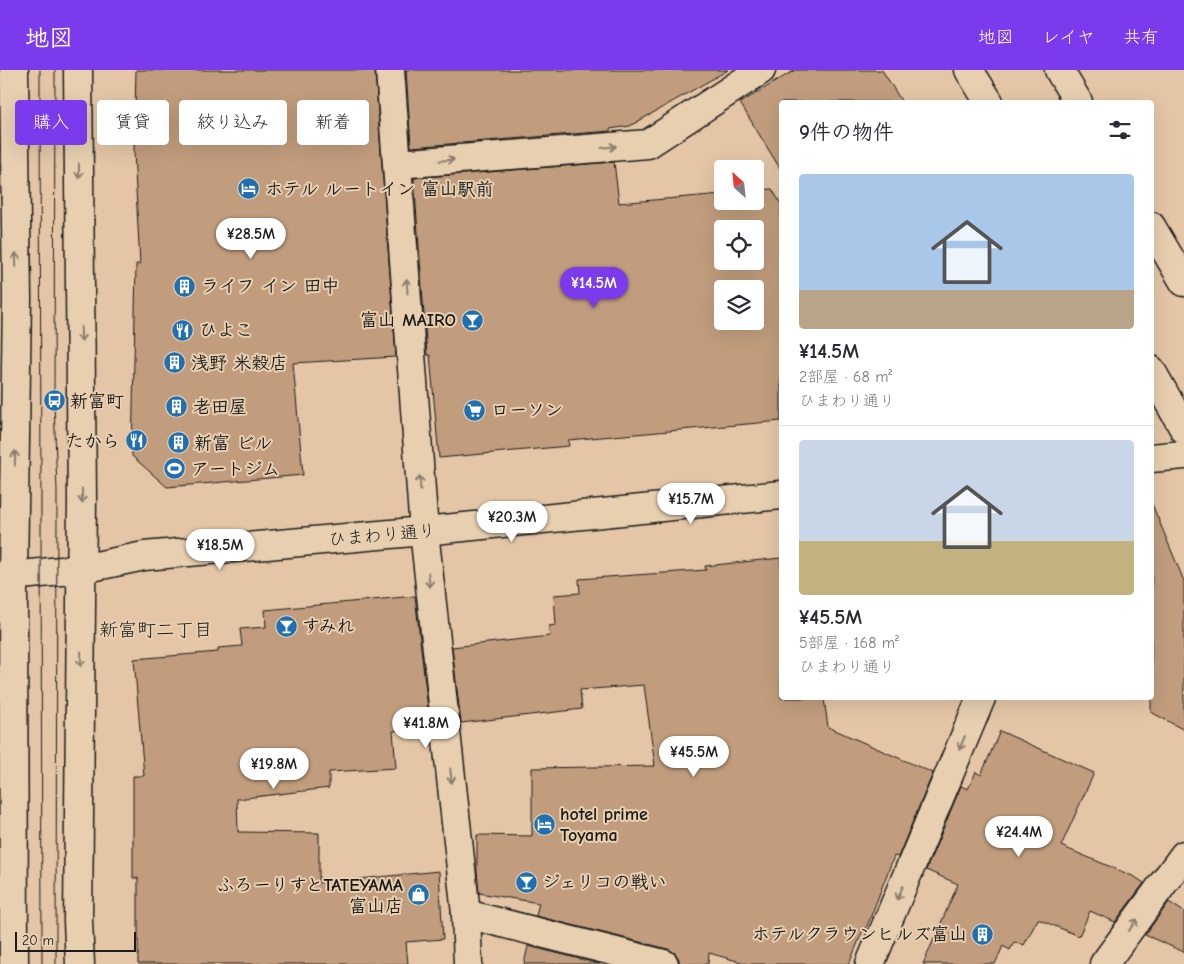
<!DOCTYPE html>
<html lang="ja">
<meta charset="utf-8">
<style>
body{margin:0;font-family:"Comic Neue","Klee One",sans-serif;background:#f7f7f7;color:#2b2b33;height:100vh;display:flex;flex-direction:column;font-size:19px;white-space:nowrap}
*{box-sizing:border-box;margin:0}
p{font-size:16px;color:#7c7c81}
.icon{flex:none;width:28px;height:28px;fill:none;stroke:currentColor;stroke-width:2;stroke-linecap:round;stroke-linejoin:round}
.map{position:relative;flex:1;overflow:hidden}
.sheet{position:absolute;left:779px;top:30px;width:375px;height:600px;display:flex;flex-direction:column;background:#fff;border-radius:5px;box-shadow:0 5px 20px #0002}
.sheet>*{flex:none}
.guide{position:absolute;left:15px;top:30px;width:475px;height:45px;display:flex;gap:10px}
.needle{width:32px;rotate:333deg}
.tools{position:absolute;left:714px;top:90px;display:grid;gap:10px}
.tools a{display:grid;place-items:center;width:50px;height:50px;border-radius:5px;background:#fff;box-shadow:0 5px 20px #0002;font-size:25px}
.scale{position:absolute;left:15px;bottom:12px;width:121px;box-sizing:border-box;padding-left:5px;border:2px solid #1c1c1c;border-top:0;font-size:14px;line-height:18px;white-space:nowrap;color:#1c1c1c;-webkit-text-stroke:4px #e7cfb0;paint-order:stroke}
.price{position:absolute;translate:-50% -42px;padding:0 11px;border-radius:18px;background:#fff;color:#222;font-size:16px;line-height:32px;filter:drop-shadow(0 1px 2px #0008)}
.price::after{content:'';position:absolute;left:50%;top:30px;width:15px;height:11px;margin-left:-8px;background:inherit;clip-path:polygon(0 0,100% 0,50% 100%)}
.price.on{background:#7c3aed;color:#fff}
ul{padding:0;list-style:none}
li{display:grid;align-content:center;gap:10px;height:265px;padding:0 20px}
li+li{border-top:1px solid #e1e1e2}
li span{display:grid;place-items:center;height:155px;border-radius:5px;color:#555}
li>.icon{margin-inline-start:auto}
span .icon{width:90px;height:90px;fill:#fffc;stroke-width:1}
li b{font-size:21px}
h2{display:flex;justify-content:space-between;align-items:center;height:60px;padding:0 20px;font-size:21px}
.pill{padding:0 18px;border-radius:5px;background:#fff;box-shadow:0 5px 20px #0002;font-size:18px;line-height:45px}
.pill.on{background:#7c3aed;color:#fff}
header{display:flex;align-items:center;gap:30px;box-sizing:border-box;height:70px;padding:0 25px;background:#7c3aed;color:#fff}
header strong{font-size:24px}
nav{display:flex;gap:28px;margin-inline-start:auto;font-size:18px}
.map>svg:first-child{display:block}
</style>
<header>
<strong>地図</strong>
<nav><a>地図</a><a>レイヤ</a><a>共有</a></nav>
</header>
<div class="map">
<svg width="1184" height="894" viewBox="0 0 1184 894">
<rect width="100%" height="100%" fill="#e4c6a6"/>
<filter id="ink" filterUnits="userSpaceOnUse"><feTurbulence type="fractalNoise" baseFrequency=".02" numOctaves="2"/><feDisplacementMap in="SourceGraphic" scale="10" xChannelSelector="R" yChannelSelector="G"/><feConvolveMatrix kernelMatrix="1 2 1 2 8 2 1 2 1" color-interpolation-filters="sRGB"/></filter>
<g filter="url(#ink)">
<!-- building -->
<g fill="#c19d7d" stroke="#1c1c1c" fill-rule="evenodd">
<polygon points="136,0 375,0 396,287 293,293 303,405 167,417 132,386 136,194 140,194 134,82"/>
<polygon points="406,0 728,0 630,56 610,59 610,61 411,77"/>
<polygon points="795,0 882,0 902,32 781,32 781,100 740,33"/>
<path d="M614 92 619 133 722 124V131H755V120L772 119 781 134V351L568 370 569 376 439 388 430 285H427L414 108ZM722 159H755V191H722ZM722 219H755V251H722Z"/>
<polygon points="1152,434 1184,511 1184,660 1151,642"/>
<polygon points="781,488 781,628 824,628 828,657 933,703 898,787 894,786 866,859 864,858 849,894 748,894 709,883 708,894 679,894 679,889 675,883 668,879 536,846 539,833 479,823 477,801 477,765 532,766 532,698 655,696 644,615 580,620 582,639 461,653 452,577 550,566 549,556 556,555 554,525 580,523 579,509 706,500 705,496"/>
<polygon points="415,526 430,657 393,661 396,698 329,702 329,718 237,729 238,762 319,763 319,813 439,801 443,869 406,872 408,894 138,894 138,808 133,808 133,706 144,706 134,589 218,582 218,578 242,576 240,559 266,557 265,540"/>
<polygon points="1000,661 1094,703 1061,776 1135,807 1144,813 1115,852 1090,841 1079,866 1038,849 1024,875 1014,872 1010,880 1003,876 995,894 923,894 958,814 926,800 961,716 968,719 976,702 981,705"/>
<polygon points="1169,832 1184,842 1184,882 1145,865"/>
<polygon points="528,876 600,894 524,894"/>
</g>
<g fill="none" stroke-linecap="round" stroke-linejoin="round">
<defs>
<g id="minor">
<polyline points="390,0 424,461 466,844 468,894"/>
<polyline points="398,94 648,74 761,0"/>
<polyline points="466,844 664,894"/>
<polyline points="14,894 13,506 17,228 14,0"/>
<polyline points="870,894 981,628"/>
<polyline points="1104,894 1184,785"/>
</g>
<g id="tertiary">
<polyline points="78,0 82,428 78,851 80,894"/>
<polyline points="969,0 989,32"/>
<polyline points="1059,0 1078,32"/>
<polyline points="1151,156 1184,212"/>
<polyline points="1151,300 1184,359"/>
<polyline points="1151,388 1184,385"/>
<polyline points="0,507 82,499 144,486 424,461 781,425"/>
</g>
</defs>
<!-- minor casing -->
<use href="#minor" stroke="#1c1c1c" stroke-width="31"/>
<!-- tertiary casing -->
<use href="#tertiary" stroke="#1c1c1c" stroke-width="31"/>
<!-- minor -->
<use href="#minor" stroke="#e7cfb0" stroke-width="28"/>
<!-- tertiary -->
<use href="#tertiary" stroke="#e7cfb0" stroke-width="28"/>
<!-- tram -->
<g stroke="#1c1c1c" stroke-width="1">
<polyline points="40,0 42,894"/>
<polyline points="55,0 54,331 57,422 56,894"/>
</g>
</g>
<!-- one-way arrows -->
<defs><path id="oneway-shaft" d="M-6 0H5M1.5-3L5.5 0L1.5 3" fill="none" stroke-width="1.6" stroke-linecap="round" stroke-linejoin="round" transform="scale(1.25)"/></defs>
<g stroke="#8c7e6d">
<use href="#oneway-shaft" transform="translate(609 77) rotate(-5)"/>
<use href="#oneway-shaft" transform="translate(447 90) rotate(-5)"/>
<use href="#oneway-shaft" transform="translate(79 101) rotate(89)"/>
<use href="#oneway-shaft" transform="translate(16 190) rotate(-91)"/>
<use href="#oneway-shaft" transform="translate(407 216) rotate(-94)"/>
<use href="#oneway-shaft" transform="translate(81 264) rotate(89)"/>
<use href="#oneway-shaft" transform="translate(15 388) rotate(-89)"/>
<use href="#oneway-shaft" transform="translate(420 413) rotate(-94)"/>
<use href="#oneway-shaft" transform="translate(82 426) rotate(90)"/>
<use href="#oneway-shaft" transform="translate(429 510) rotate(84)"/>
<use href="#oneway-shaft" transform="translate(81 589) rotate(91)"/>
<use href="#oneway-shaft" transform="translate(962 673) rotate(113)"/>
<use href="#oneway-shaft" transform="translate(451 706) rotate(84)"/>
<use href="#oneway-shaft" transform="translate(900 823) rotate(113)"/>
<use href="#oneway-shaft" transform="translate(1133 855) rotate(-54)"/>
</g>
</g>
<!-- icons -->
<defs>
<symbol id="hotel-disc" viewBox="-11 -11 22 22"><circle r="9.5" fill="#1f6fb2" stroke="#e7cfb0"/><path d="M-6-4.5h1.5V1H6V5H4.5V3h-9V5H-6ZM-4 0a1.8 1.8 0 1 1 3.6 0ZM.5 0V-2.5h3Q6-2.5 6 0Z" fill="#fff"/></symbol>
<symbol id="building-disc" viewBox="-11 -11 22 22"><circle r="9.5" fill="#1f6fb2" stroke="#e7cfb0"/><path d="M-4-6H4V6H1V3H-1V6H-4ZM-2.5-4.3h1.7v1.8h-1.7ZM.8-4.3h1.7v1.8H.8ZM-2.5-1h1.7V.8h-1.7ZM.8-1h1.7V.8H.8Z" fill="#fff"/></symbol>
<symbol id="bar-disc" viewBox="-11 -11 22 22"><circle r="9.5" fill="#1f6fb2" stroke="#e7cfb0"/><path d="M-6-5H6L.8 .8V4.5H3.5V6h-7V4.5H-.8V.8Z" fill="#fff"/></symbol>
<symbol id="restaurant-disc" viewBox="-11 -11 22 22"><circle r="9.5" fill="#1f6fb2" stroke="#e7cfb0"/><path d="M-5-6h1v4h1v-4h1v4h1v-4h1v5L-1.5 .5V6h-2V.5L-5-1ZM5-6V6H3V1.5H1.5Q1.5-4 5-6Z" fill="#fff"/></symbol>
<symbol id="bus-disc" viewBox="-11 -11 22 22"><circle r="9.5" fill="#1f6fb2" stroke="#e7cfb0"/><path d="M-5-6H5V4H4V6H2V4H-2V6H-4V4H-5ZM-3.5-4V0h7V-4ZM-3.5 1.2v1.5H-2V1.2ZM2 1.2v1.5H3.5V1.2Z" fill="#fff"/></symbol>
<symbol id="supermarket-disc" viewBox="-11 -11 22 22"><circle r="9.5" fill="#1f6fb2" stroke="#e7cfb0"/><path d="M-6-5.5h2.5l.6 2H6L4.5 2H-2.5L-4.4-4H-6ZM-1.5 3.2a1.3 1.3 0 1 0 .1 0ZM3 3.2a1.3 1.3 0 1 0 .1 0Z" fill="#fff"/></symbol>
<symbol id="stadium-disc" viewBox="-11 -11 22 22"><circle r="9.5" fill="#1f6fb2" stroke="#e7cfb0"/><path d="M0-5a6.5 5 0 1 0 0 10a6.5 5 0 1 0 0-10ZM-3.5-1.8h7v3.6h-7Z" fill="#fff"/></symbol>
<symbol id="shop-disc" viewBox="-11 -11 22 22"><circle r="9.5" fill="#1f6fb2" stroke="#e7cfb0"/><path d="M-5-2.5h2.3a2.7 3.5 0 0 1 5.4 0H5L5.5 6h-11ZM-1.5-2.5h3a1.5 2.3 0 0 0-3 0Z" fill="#fff"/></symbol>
</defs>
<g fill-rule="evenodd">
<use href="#hotel-disc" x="236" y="106" width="25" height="25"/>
<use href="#building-disc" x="172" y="204" width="25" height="25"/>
<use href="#bar-disc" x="460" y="238" width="25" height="25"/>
<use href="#restaurant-disc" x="170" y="248" width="25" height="25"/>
<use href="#building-disc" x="162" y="280" width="25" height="25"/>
<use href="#bus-disc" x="42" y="318" width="25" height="25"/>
<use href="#building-disc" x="164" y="324" width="25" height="25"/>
<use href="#supermarket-disc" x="462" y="328" width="25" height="25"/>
<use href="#restaurant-disc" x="124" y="358" width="25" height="25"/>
<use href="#building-disc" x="166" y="360" width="25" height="25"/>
<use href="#stadium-disc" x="162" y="386" width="25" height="25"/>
<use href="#bar-disc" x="274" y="544" width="25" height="25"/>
<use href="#hotel-disc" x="532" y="742" width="25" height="25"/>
<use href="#bar-disc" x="514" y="800" width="25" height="25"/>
<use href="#shop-disc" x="406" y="812" width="25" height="25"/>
<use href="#building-disc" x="970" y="852" width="25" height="25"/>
</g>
<g text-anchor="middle" stroke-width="4" stroke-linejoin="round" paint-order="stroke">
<!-- poi labels -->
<g font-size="18" font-weight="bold" fill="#1c1c1c" stroke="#e7cfb0" text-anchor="start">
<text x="265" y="125">ホテル ルートイン 富山駅前</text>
<text x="201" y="222">ライフ イン 田中</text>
<text x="456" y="256" text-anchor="end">富山 MAIRO</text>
<text x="199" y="266">ひよこ</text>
<text x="191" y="299">浅野 米穀店</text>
<text x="70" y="337">新富町</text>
<text x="193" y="343">老田屋</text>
<text x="491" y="346">ローソン</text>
<text x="120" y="377" text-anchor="end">たから</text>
<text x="194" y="379">新富 ビル</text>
<text x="191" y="405">アートジム</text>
<text x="302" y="562">すみれ</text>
<text x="560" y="750">hotel prime<tspan x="560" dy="21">Toyama</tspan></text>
<text x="542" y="818">ジェリコの戦い</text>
<text x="403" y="821" text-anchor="end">ふろーりすとTATEYAMA<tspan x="403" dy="21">富山店</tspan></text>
<text x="967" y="870" text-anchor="end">ホテルクラウンヒルズ富山</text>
</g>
<!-- street labels -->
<g font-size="18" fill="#1c1c1c" stroke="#e7cfb0">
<text transform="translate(382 465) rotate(-5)" y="6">ひまわり通り</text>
</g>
<!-- neighbourhood labels -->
<g font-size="19" fill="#1c1c1c" stroke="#e7cfb0">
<text x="156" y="566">新富町二丁目</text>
</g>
</g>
</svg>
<div class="tools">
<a><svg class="needle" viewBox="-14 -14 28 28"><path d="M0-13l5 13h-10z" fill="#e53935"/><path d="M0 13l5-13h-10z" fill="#7c7c81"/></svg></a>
<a><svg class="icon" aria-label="locate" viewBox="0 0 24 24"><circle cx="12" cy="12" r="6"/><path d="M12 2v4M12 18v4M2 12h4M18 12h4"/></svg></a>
<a><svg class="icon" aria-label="layers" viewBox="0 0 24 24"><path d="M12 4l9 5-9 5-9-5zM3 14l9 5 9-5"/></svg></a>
</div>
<div class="scale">20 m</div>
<b class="price" style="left:251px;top:190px">¥28.5M</b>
<b class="price on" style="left:594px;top:239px">¥14.5M</b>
<b class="price" style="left:691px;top:455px">¥15.7M</b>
<b class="price" style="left:512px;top:473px">¥20.3M</b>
<b class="price" style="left:220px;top:501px">¥18.5M</b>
<b class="price" style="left:426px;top:679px">¥41.8M</b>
<b class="price" style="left:694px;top:708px">¥45.5M</b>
<b class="price" style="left:274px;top:720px">¥19.8M</b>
<b class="price" style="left:1019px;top:788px">¥24.4M</b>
<div class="guide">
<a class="pill on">購入</a>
<a class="pill">賃貸</a>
<a class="pill">絞り込み</a>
<a class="pill">新着</a>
</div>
<section class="sheet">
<h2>9件の物件<svg class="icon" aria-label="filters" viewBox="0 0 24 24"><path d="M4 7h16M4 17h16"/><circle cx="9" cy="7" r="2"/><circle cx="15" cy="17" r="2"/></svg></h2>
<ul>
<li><span style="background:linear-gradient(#a9c7e8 75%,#b9a48a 0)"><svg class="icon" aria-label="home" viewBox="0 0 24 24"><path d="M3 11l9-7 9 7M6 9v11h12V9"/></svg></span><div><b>¥14.5M</b><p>2部屋 · 68 m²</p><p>ひまわり通り</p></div></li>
<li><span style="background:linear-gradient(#c9d6e8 65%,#c2b280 0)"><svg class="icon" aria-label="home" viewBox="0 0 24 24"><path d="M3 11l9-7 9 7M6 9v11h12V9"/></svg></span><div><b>¥45.5M</b><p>5部屋 · 168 m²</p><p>ひまわり通り</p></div></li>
</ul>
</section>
</div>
